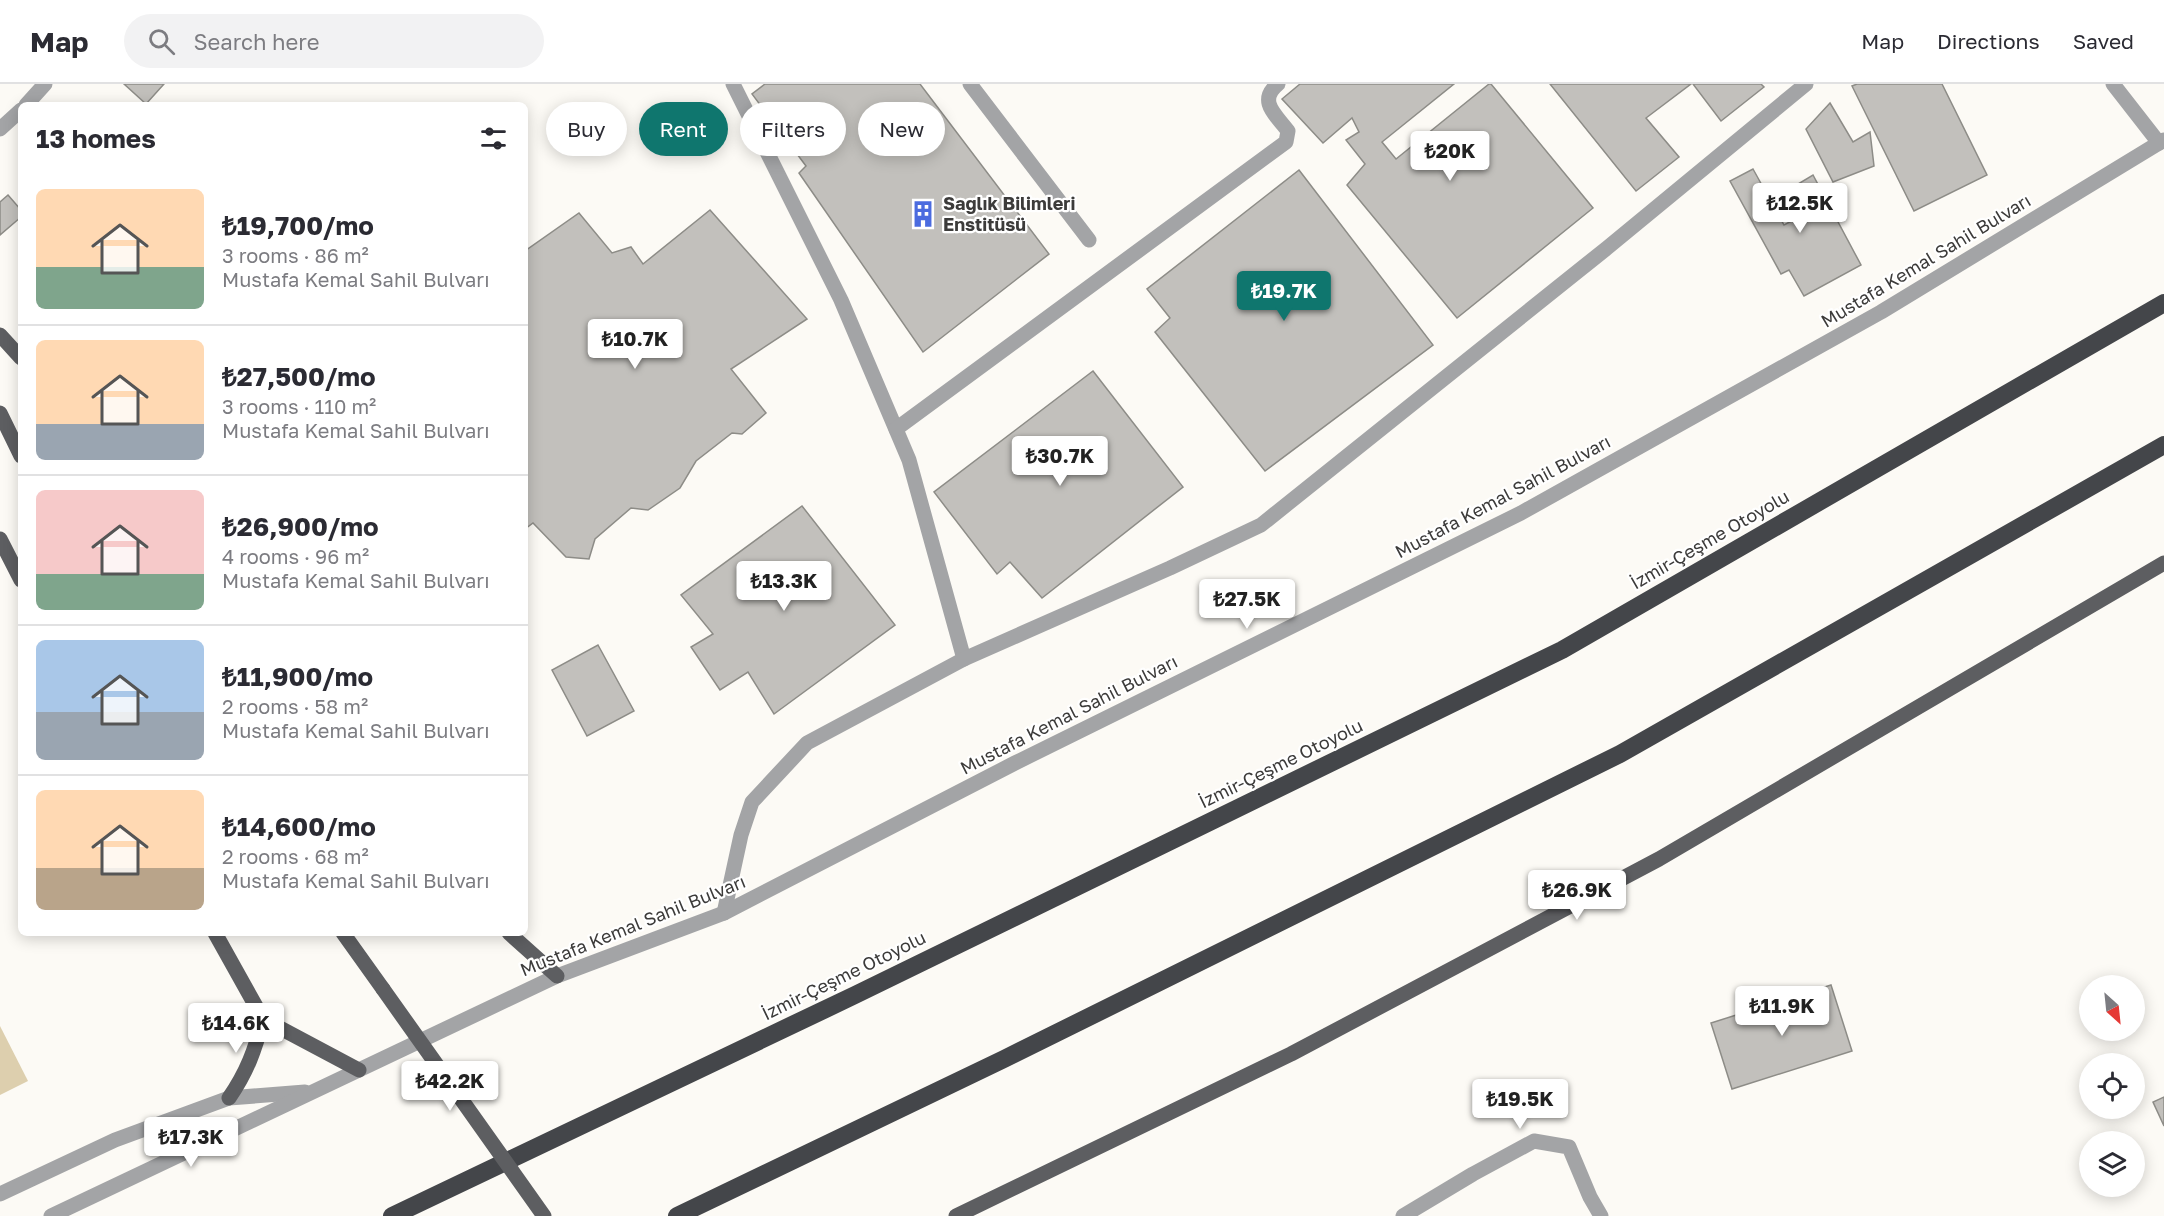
<!DOCTYPE html>
<meta charset="utf-8">
<style>
body{margin:0;font-family:"Golos Text",sans-serif;background:#f2f2f3;color:#2b2b33;height:100vh;display:flex;flex-direction:column;font-size:22px;white-space:nowrap}
*{box-sizing:border-box;margin:0}
p{font-size:20px;color:#7c7c81}
.icon{flex:none;width:33px;height:33px;fill:none;stroke:currentColor;stroke-width:2;stroke-linecap:round;stroke-linejoin:round}
.map{position:relative;flex:1;overflow:hidden}
.side{position:absolute;left:18px;top:18px;width:510px;height:834px;display:flex;flex-direction:column;background:#fff;border-radius:9px;box-shadow:0 3px 15px #0003}
.side>*{flex:none}
.guide{position:absolute;left:546px;top:18px;width:570px;height:54px;display:flex;gap:12px}
.needle{width:39px;rotate:153deg}
.fabs{position:absolute;left:2079px;top:891px;display:grid;gap:12px}
.fabs a{display:grid;place-items:center;width:66px;height:66px;border-radius:50%;background:#fff;box-shadow:0 3px 15px #0003;font-size:30px}
.price{position:absolute;translate:-50% -51px;padding:0 14px;border-radius:6px;background:#fff;color:#222;font-size:20px;line-height:39px;filter:drop-shadow(0 2px 3px #0008)}
.price::after{content:'';position:absolute;left:50%;top:36px;width:18px;height:14px;margin-left:-9px;background:inherit;clip-path:polygon(0 0,100% 0,50% 100%)}
.price.on{background:#0f766e;color:#fff}
ul{padding:0;list-style:none}
li{display:flex;align-items:center;gap:18px;height:150px;padding:0 18px}
li+li{border-top:2px solid #e1e1e2}
li span{display:grid;place-items:center;flex:none;width:168px;height:120px;border-radius:9px;color:#555}
li>.icon{margin-inline-start:auto}
span .icon{width:72px;height:72px;fill:#fffc;stroke-width:1}
li b{font-size:26px}
h2{display:flex;justify-content:space-between;align-items:center;height:72px;padding:0 18px;font-size:26px}
.chip{padding:0 21px;border-radius:27px;background:#fff;box-shadow:0 3px 15px #0003;font-size:21px;line-height:54px}
.chip.on{background:#0f766e;color:#fff}
header{display:flex;align-items:center;gap:36px;box-sizing:border-box;height:84px;padding:0 30px;background:#fff;border-bottom:2px solid #e1e1e2}
header strong{font-size:28px}
nav{display:flex;gap:33px;margin-inline-start:auto;font-size:21px}
.search{width:420px;height:54px;background:#f2f2f3;display:flex;align-items:center;gap:15px;box-sizing:border-box;padding:0 21px;border-radius:33px;color:#7c7c81;font-size:22px}
.map>svg:first-child{display:block}
</style>
<header>
<strong>Map</strong>
<div class="search"><svg class="icon" aria-label="search" viewBox="0 0 24 24"><circle cx="10" cy="10" r="6"/><path d="M15 15l6 6"/></svg>Search here</div>
<nav><a>Map</a><a>Directions</a><a>Saved</a></nav>
</header>
<div class="map">
<svg width="2164" height="1132" viewBox="0 0 2164 1132">
<rect width="100%" height="100%" fill="#fcfaf5"/>
<!-- green -->
<polygon fill="#ddcfae" points="0,942 28,997 0,1011"/>
<!-- building -->
<g fill="#c2c0bc" stroke="#8d8c87" stroke-width="1.5">
<polygon points="124,0 164,0 146,20"/>
<polygon points="765,0 920,0 1049,170 923,268 799,89 806,82 752,10"/>
<polygon points="1300,0 1454,0 1382,58 1396,75 1489,0 1491,0 1593,124 1457,234 1347,101 1365,80 1346,56 1359,48 1352,34 1323,59 1282,15"/>
<polygon points="1550,0 1691,0 1646,34 1679,73 1636,107"/>
<polygon points="1693,0 1761,0 1764,3 1721,37"/>
<polygon points="1857,0 1942,0 1987,91 1914,127 1852,2"/>
<polygon points="1830,19 1853,58 1870,48 1874,82 1833,98 1806,45"/>
<polygon points="1753,85 1784,141 1807,129 1793,103 1813,91 1861,181 1804,212 1789,186 1781,190 1730,97"/>
<polygon points="1299,86 1433,261 1265,387 1155,248 1170,234 1147,205"/>
<polygon points="8,111 21,126 21,133 0,151 0,118"/>
<polygon points="710,126 807,235 731,285 766,329 742,350 732,349 696,377 680,404 648,426 631,424 595,455 589,475 566,473 533,439 525,445 525,167 579,129 612,169 631,163 643,180"/>
<polygon points="1093,287 1183,403 1042,514 1010,478 997,490 934,408"/>
<polygon points="802,422 895,541 774,630 748,588 720,606 691,563 713,550 681,511"/>
<polygon points="598,561 634,627 587,652 552,586"/>
<polygon points="1831,901 1852,967 1732,1005 1711,939"/>
<polygon points="2164,1013 2164,1042 2153,1018"/>
</g>
<g fill="none" stroke-linecap="round" stroke-linejoin="round">
<!-- minor -->
<g stroke="#a3a4a6" stroke-width="15">
<polyline points="733,0 841,216 909,376 964,575"/>
<polyline points="970,0 1089,156"/>
<polyline points="2113,0 2159,59"/>
<polyline points="26,21 45,0"/>
<polyline points="0,45 21,26"/>
<path d="M896 345 1286 58 1288 47C1276 31 1257 17 1278 0"/>
<polyline points="724,829 741,751 752,718 807,659 964,575 1170,484 1261,441 1607,164 1806,0"/>
<polyline points="0,1110 115,1056 229,1014 305,1008"/>
<polyline points="51,1132 557,892 724,829 1015,679 1521,429 1881,228 2164,56"/>
<polyline points="1403,1132 1473,1090 1534,1057 1569,1063 1590,1113 1601,1132"/>
</g>
<!-- major -->
<g stroke="#5d5e61" stroke-width="15">
<polyline points="0,251 21,274"/>
<polyline points="0,329 21,372"/>
<polyline points="0,455 21,496"/>
<polyline points="215,849 263,935 359,986"/>
<polyline points="343,849 383,905"/>
<polyline points="509,849 557,892"/>
<path d="M229 1014C247 988 255 966 263 935"/>
<polyline points="956,1132 1291,970 1659,775 2164,479"/>
</g>
<!-- highway -->
<g stroke="#44464a" stroke-width="18">
<polyline points="392,1132 855,911 1562,566 2164,219"/>
<polyline points="677,1132 1004,975 1620,670 2164,361"/>
</g>
<!-- major-bridge -->
<polyline stroke="#5d5e61" stroke-width="15" points="383,905 544,1132"/>
</g>
<!-- icons -->
<defs>
<symbol id="building-bare" viewBox="-9 -9 18 18"><path d="M-4-6H4V6H1V3H-1V6H-4ZM-2.5-4.3h1.7v1.8h-1.7ZM.8-4.3h1.7v1.8H.8ZM-2.5-1h1.7V.8h-1.7ZM.8-1h1.7V.8H.8Z" fill="#4b6bdf" stroke="#fff" stroke-width="2.5" paint-order="stroke"/></symbol>
</defs>
<g fill-rule="evenodd">
<use href="#building-bare" x="904" y="111" width="38" height="38"/>
</g>
<g text-anchor="middle" stroke-width="4.5" stroke-linejoin="round" paint-order="stroke">
<!-- poi labels -->
<g font-size="18" font-weight="bold" fill="#3c3b3a" stroke="#fff" text-anchor="start">
<text x="943" y="126">Sağlık Bilimleri<tspan x="943" dy="21">Enstitüsü</tspan></text>
</g>
<!-- street labels -->
<g font-size="18" fill="#3c3b3a" stroke="#fff">
<text transform="translate(1926 177) rotate(-31)" y="6">Mustafa Kemal Sahil Bulvarı</text>
<text transform="translate(1503 413) rotate(-28)" y="6">Mustafa Kemal Sahil Bulvarı</text>
<text transform="translate(1710 456) rotate(-30)" y="6">İzmir-Çeşme Otoyolu</text>
<text transform="translate(1069 631) rotate(-27)" y="6">Mustafa Kemal Sahil Bulvarı</text>
<text transform="translate(1281 680) rotate(-26)" y="6">İzmir-Çeşme Otoyolu</text>
<text transform="translate(633 842) rotate(-22)" y="6">Mustafa Kemal Sahil Bulvarı</text>
<text transform="translate(844 892) rotate(-26)" y="6">İzmir-Çeşme Otoyolu</text>
</g>
</g>
</svg>
<div class="fabs">
<a><svg class="needle" viewBox="-14 -14 28 28"><path d="M0-13l5 13h-10z" fill="#e53935"/><path d="M0 13l5-13h-10z" fill="#7c7c81"/></svg></a>
<a><svg class="icon" aria-label="locate" viewBox="0 0 24 24"><circle cx="12" cy="12" r="6"/><path d="M12 2v4M12 18v4M2 12h4M18 12h4"/></svg></a>
<a><svg class="icon" aria-label="layers" viewBox="0 0 24 24"><path d="M12 4l9 5-9 5-9-5zM3 14l9 5 9-5"/></svg></a>
</div>
<b class="price" style="left:1450px;top:98px">₺20K</b>
<b class="price" style="left:1800px;top:150px">₺12.5K</b>
<b class="price on" style="left:1284px;top:238px">₺19.7K</b>
<b class="price" style="left:635px;top:286px">₺10.7K</b>
<b class="price" style="left:1060px;top:403px">₺30.7K</b>
<b class="price" style="left:784px;top:528px">₺13.3K</b>
<b class="price" style="left:1247px;top:546px">₺27.5K</b>
<b class="price" style="left:1577px;top:837px">₺26.9K</b>
<b class="price" style="left:1782px;top:953px">₺11.9K</b>
<b class="price" style="left:236px;top:970px">₺14.6K</b>
<b class="price" style="left:450px;top:1028px">₺42.2K</b>
<b class="price" style="left:1520px;top:1046px">₺19.5K</b>
<b class="price" style="left:191px;top:1084px">₺17.3K</b>
<div class="guide">
<a class="chip">Buy</a>
<a class="chip on">Rent</a>
<a class="chip">Filters</a>
<a class="chip">New</a>
</div>
<section class="side">
<h2>13 homes<svg class="icon" aria-label="filters" viewBox="0 0 24 24"><path d="M4 7h16M4 17h16"/><circle cx="9" cy="7" r="2"/><circle cx="15" cy="17" r="2"/></svg></h2>
<ul>
<li><span style="background:linear-gradient(#ffd9b3 65%,#7fa58c 0)"><svg class="icon" aria-label="home" viewBox="0 0 24 24"><path d="M3 11l9-7 9 7M6 9v11h12V9"/></svg></span><div><b>₺19,700/mo</b><p>3 rooms · 86 m²</p><p>Mustafa Kemal Sahil Bulvarı</p></div></li>
<li><span style="background:linear-gradient(#ffd9b3 70%,#9aa5b1 0)"><svg class="icon" aria-label="home" viewBox="0 0 24 24"><path d="M3 11l9-7 9 7M6 9v11h12V9"/></svg></span><div><b>₺27,500/mo</b><p>3 rooms · 110 m²</p><p>Mustafa Kemal Sahil Bulvarı</p></div></li>
<li><span style="background:linear-gradient(#f6c9c9 70%,#7fa58c 0)"><svg class="icon" aria-label="home" viewBox="0 0 24 24"><path d="M3 11l9-7 9 7M6 9v11h12V9"/></svg></span><div><b>₺26,900/mo</b><p>4 rooms · 96 m²</p><p>Mustafa Kemal Sahil Bulvarı</p></div></li>
<li><span style="background:linear-gradient(#a9c7e8 60%,#9aa5b1 0)"><svg class="icon" aria-label="home" viewBox="0 0 24 24"><path d="M3 11l9-7 9 7M6 9v11h12V9"/></svg></span><div><b>₺11,900/mo</b><p>2 rooms · 58 m²</p><p>Mustafa Kemal Sahil Bulvarı</p></div></li>
<li><span style="background:linear-gradient(#ffd9b3 65%,#b9a48a 0)"><svg class="icon" aria-label="home" viewBox="0 0 24 24"><path d="M3 11l9-7 9 7M6 9v11h12V9"/></svg></span><div><b>₺14,600/mo</b><p>2 rooms · 68 m²</p><p>Mustafa Kemal Sahil Bulvarı</p></div></li>
</ul>
</section>
</div>
